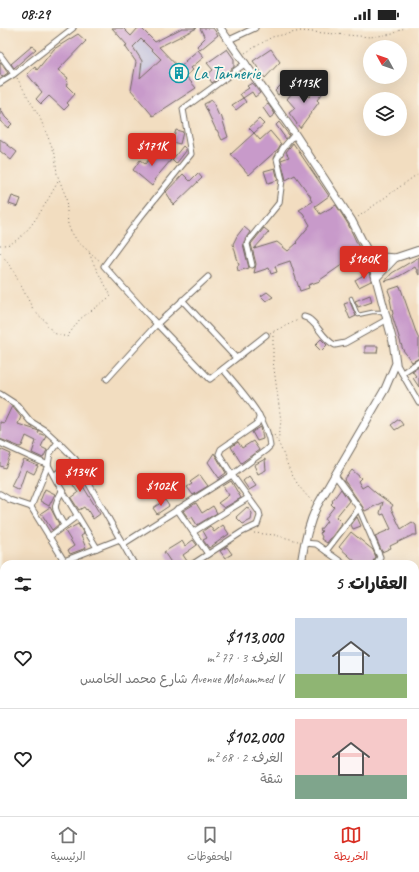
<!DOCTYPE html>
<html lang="ar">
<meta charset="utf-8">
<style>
body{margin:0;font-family:Caveat,"Playpen Sans Arabic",sans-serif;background:#f2f2f2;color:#222;direction:rtl;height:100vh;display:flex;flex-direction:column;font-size:15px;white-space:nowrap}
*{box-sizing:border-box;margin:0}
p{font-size:13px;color:#767676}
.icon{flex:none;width:22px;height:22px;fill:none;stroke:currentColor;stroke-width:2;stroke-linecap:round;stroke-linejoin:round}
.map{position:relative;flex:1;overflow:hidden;direction:ltr}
.sheet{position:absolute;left:0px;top:532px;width:419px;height:256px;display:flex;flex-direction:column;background:#fff;border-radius:12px 12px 0 0;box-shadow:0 4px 16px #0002;direction:rtl}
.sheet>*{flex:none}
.needle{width:26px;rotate:310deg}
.tools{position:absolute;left:363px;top:12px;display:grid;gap:8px}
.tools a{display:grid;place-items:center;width:44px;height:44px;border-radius:50%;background:#fff;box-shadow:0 4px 16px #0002;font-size:20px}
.price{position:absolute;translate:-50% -34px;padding:0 9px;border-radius:4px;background:#d93025;color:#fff;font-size:13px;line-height:26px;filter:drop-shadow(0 1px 2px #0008)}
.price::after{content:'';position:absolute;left:50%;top:24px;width:12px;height:9px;margin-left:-6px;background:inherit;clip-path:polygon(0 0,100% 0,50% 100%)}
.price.active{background:#222;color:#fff}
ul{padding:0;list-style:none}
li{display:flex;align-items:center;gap:12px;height:100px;padding:0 12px}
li+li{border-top:1px solid #e0e0e0}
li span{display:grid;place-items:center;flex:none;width:112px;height:80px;border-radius:0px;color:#555}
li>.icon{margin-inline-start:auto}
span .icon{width:48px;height:48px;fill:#fffc;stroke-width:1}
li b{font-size:17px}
h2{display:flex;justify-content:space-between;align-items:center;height:48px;padding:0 12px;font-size:17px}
.status{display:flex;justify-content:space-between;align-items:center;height:28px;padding:0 20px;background:#fff;direction:ltr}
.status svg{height:11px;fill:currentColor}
.tabs{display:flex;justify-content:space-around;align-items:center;height:56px;border-top:1px solid #e0e0e0;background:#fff;font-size:11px;color:#767676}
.tabs a{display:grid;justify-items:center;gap:2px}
.tabs .active{color:#d93025}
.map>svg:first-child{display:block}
</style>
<div class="status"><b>08:29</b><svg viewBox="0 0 49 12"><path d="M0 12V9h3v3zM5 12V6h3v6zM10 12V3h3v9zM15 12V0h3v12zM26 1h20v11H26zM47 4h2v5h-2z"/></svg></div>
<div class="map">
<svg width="419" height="788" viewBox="0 0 419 788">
<rect width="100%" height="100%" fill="#fbf7ec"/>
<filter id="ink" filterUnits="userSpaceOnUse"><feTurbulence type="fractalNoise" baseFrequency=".025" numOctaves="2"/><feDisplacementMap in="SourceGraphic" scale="8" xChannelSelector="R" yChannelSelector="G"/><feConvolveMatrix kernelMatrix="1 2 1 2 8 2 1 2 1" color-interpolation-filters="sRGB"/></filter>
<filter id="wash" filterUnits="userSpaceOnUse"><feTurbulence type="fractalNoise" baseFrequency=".012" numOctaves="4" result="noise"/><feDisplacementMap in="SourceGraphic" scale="16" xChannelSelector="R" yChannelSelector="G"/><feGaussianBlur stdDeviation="0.9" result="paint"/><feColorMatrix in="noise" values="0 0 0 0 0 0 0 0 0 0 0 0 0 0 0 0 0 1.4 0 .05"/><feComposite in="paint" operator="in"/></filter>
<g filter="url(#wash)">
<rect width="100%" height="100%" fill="#f2ddc0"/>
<!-- industrial -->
<polygon fill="#c2c1dc" points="141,11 188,61 138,61 142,33 133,19"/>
<!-- forest -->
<polygon fill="#8eb76e" stroke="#5c714c" points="167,784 193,784 199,788 173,788"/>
<g id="blocks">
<!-- building -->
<g fill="#c89aca" fill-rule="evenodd">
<path d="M112 0H123L131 8 138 0H141L155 14 182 0H197L159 19 179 40 186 34 185 33 198 22 204 29 191 40 193 42 186 48 196 60 153 88 131 62 136 34 125 18 127 17ZM141 11 161 31 140 50 142 33 133 19Z"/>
<polygon points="200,0 213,0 218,7 200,22 197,18 205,10"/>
<polygon points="78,6 86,13 58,42 68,50 66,53 68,54 66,57 75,66 67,75 69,77 64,82 49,68 41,76 36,71 42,64 27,46 35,39 37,42 54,21"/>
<polygon points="32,18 36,21 14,40 11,36"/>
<polygon points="227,21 234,31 234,39 212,55 207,47 213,42 207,35"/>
<polygon points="271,21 280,34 265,50 253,33"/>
<polygon points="0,34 8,45 2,49 0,46"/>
<polygon points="292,46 295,49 278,67 275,63"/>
<polygon points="252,55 260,65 255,69 252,64 243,70 240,66 249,60 247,58"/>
<polygon points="320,56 326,61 317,72 319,74 300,100 289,85 295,80 287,71 297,59 309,69"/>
<polygon points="243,70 246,74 236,82 232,77"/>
<polygon points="212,72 219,88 221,87 228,109 222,112 217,102 216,102 204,76"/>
<polygon points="268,76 275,86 270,90 263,80"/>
<polygon points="0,80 5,89 12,96 8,100 0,93"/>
<polygon points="259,91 264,96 254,105 249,100"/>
<polygon points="279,94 289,107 286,111 276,97"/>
<polygon points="176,102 183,104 180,116 172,114"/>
<polygon points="270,103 281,116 278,121 249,147 231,126 254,105 260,112"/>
<polygon points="0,111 17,124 11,132 0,123"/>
<polygon points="293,115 329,168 315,178 320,186 336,177 348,196 361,224 345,232 346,234 320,252 320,253 308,257 309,260 300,263 290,233 275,238 277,244 271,246 269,240 254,245 256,236 251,216 264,200 269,204 254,221 277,214 288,223 297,215 296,214 310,197 303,185 299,182 312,174 310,170 311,169 295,147 286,152 281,132 289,129 286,124"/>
<polygon points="183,118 186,121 186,123 176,136 172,132"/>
<polygon points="158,121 171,132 154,152 155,153 152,158 133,142 140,132 145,136"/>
<polygon points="275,140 278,152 268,155 264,143"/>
<polygon points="198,145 202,150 174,177 166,164 183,146 190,153"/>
<polygon points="12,168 21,171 18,179 9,176"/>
<polygon points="244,199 250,204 246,210 243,216 249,240 238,243 237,238 239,237 233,216 237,208"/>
<polygon points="419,229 419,247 415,239 396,250 385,253 392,245"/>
<polygon points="369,244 371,253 359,259 355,252"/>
<polygon points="400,258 417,307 419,311 419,330 412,334 403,322 392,287 393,286 390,271 391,270 388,262"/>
<polygon points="267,264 273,269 266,273 261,268"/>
<polygon points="370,267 372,274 358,279 355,273"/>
<polygon points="350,274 356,288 350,291 344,276"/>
<polygon points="321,311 327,317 321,323 315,317"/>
<polygon points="365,318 378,318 377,325 365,325"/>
<polygon points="419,339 419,359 413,350 416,348 412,343"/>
<polygon points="12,378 21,389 18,396 39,403 38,405 46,408 41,419 47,422 43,430 32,425 36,413 26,408 22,418 20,419 0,411 0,394 4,395"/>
<polygon points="399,391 403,397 395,402 391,397"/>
<polygon points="261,399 263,411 257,413 252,404"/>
<polygon points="253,413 259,422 241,435 231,419 238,414 242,420"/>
<polygon points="0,421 11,426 5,440 0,438"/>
<polygon points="214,425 226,445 219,450 208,434"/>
<polygon points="265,431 266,442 258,446 254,437"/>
<polygon points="24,432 38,438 34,446 26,442 19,462 11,458"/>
<polygon points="74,440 82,454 81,455 100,486 93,491 87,481 86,482 84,479 79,482 71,470 78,465 70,452 63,456 59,449"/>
<polygon points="352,442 361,450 358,453 362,460 367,457 376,465 393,477 391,480 401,501 412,494 416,497 417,507 413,507 390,518 391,520 382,524 375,508 391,501 384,486 381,487 380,485 383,474 365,483 362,478 344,452"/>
<polygon points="200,447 208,458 193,467 187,459 192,456 190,454"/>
<polygon points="249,448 256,458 249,462 243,453"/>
<polygon points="231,453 241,470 224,480 218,475 229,467 223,458"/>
<polygon points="45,461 55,466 49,478 40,473"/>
<polygon points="341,461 349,473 336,489 342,495 327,515 321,511 322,509 320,505 322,503 320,502 327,493 325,492 327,488 334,479 331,476 333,474 332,473"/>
<polygon points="165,472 169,478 157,486 153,480"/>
<polygon points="196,475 202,485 213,478 217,485 197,497 192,489 189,491 183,483"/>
<polygon points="50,479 59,496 52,502 41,485"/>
<polygon points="247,479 252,485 251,492 243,496 236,489"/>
<polygon points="357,489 361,498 353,501 351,497"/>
<polygon points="78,496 84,506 81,508 86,520 70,526 68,522 74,518 65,503"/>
<polygon points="223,497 229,506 209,520 203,512 207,510 203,503 210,498 214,504"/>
<polygon points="351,504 373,522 376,529 371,536 358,536 339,519"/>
<polygon points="193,512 197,517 183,527 187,533 183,536 172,536 164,524 182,513 185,518"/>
<polygon points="227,519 232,526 225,530 220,523"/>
</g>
</g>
</g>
<g filter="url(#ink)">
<use href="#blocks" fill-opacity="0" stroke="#71695f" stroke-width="1"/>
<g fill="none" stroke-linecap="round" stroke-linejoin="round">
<defs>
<polyline id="lane" points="351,270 358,287 372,284 383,284"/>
<g id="street">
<polyline points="229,12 255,0"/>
<polyline points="0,27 14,46"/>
<polyline points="246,35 183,81 191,126 138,192 104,238 152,291 210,351 266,307"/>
<polyline points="0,55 14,46 73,0"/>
<polyline points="252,237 247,216 249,212 279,175 282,152 277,131 283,120 295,106"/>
<polyline points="182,272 236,330"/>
<path d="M304 289C316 291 322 312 335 317L345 315 388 291"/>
<polyline points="396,335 419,375"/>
<polyline points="402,345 419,334"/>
<polyline points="107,351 157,296 208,249"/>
<polyline points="0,366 17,377 30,393 46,403 58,414 50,425 48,437 31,479"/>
<polyline points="58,414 75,431 134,536"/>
<polyline points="0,415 48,437 57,454 97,520"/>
<polyline points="335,447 359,480 380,529 376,536"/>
<polyline points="54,448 75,431"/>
<path d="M62 463C52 481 54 480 64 497"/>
<polyline points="0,466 10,472 31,479 66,536"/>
<polyline points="177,481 208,526"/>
<polyline points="193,504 248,470"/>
<polyline points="49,509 77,488"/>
<polyline points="304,515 316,516 344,536"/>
<path d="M123 516 232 447 266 422 270 418C268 390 240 362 223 341"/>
<polyline points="326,523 359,480"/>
<polyline points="64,533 120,511"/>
<polyline points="193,536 242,504 257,497 260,488 259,484 232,447 219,426 221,421 257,396 259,390 259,387"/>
<polyline points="415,637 419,645"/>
<path d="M419 712C415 724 416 732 419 744"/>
</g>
<g id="secondary">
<path d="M220 0 295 106 352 193 370 228 393 314 396 335 385 361 317 478C308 497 304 515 301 536"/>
<polyline points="370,228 395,230 419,222"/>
<polyline points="376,250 395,230"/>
<polyline points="262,788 264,784"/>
</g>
</defs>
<!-- lane casing -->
<use href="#lane" stroke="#71695f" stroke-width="4.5"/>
<!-- street casing -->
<use href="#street" stroke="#71695f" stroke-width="7"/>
<!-- secondary casing -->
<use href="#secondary" stroke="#71695f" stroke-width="9"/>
<!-- path -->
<g stroke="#71695f" stroke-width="1" stroke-dasharray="1 3" stroke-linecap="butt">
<polyline points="245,25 272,9 301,3 370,9 393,6 404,0"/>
<polyline points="17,50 40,90 55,126 57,146 66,169 68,197 72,205 78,214 100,233"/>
<polyline points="358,189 419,145"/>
<path d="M0 217C4 217 9 217 12 215 31 205 48 171 59 152"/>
<path d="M0 224 13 242 34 283 45 293 53 305 67 309 80 291 111 268C104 253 93 239 89 223"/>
<polyline points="273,304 273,333 281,393 278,414"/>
<polyline points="270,305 298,292"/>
<path d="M274 407C283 421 286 437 294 450 299 459 305 466 312 473"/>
<polyline points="254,505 275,507 298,513"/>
<polyline points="0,665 4,669"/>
<polyline points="177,784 183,788"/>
</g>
<!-- lane -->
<use href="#lane" stroke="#fff" stroke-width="2.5"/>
<!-- street -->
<use href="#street" stroke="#fff" stroke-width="5"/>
<!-- secondary -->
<use href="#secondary" stroke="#fff" stroke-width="7"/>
</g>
</g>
<!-- icons -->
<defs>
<symbol id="building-ring" viewBox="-11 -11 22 22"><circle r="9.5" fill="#fbf7ec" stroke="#0f9aa8" stroke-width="1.5"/><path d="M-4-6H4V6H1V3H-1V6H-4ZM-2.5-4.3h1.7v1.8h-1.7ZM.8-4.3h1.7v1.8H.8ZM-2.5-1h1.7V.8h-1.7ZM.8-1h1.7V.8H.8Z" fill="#0f9aa8"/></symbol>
</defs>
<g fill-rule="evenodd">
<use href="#building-ring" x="168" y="34" width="22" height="22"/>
</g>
<g text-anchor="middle" stroke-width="3.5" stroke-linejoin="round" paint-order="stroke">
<!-- culture labels -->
<g font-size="17" fill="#0d838f" stroke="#fbf7ec" text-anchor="start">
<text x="193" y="51">La Tannerie</text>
</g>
</g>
</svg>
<div class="tools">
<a><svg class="needle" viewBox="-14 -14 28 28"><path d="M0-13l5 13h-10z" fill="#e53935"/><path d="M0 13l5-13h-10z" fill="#767676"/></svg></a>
<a><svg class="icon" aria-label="layers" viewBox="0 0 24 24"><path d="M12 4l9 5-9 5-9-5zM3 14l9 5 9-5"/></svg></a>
</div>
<b class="price active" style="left:304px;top:76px">$113K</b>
<b class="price" style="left:152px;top:139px">$171K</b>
<b class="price" style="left:364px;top:252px">$160K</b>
<b class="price" style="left:80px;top:465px">$134K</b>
<b class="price" style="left:161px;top:479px">$102K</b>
<section class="sheet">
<h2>العقارات: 5<svg class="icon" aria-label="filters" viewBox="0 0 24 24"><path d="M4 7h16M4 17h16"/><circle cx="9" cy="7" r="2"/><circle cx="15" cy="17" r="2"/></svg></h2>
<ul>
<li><span style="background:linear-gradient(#c9d6e8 70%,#8fb573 0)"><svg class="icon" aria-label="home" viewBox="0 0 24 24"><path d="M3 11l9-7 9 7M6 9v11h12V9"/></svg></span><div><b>$113,000</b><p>الغرف: 3 · 77 m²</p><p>Avenue Mohammed V شارع محمد الخامس</p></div><svg class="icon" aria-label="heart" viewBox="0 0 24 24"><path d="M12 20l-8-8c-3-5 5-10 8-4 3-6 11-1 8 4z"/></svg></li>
<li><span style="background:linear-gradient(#f6c9c9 70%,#7fa58c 0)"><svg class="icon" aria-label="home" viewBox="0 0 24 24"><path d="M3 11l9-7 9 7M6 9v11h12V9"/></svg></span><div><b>$102,000</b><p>الغرف: 2 · 68 m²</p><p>شقة</p></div><svg class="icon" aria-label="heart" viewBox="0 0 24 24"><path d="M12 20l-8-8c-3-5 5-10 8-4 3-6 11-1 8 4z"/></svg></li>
</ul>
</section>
</div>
<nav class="tabs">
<a class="active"><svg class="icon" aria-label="map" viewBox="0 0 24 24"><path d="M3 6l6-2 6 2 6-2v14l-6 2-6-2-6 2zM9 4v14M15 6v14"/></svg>الخريطة</a>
<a><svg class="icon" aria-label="saved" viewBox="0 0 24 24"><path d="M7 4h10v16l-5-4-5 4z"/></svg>المحفوظات</a>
<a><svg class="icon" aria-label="home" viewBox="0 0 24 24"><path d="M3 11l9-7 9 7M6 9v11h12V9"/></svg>الرئيسية</a>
</nav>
